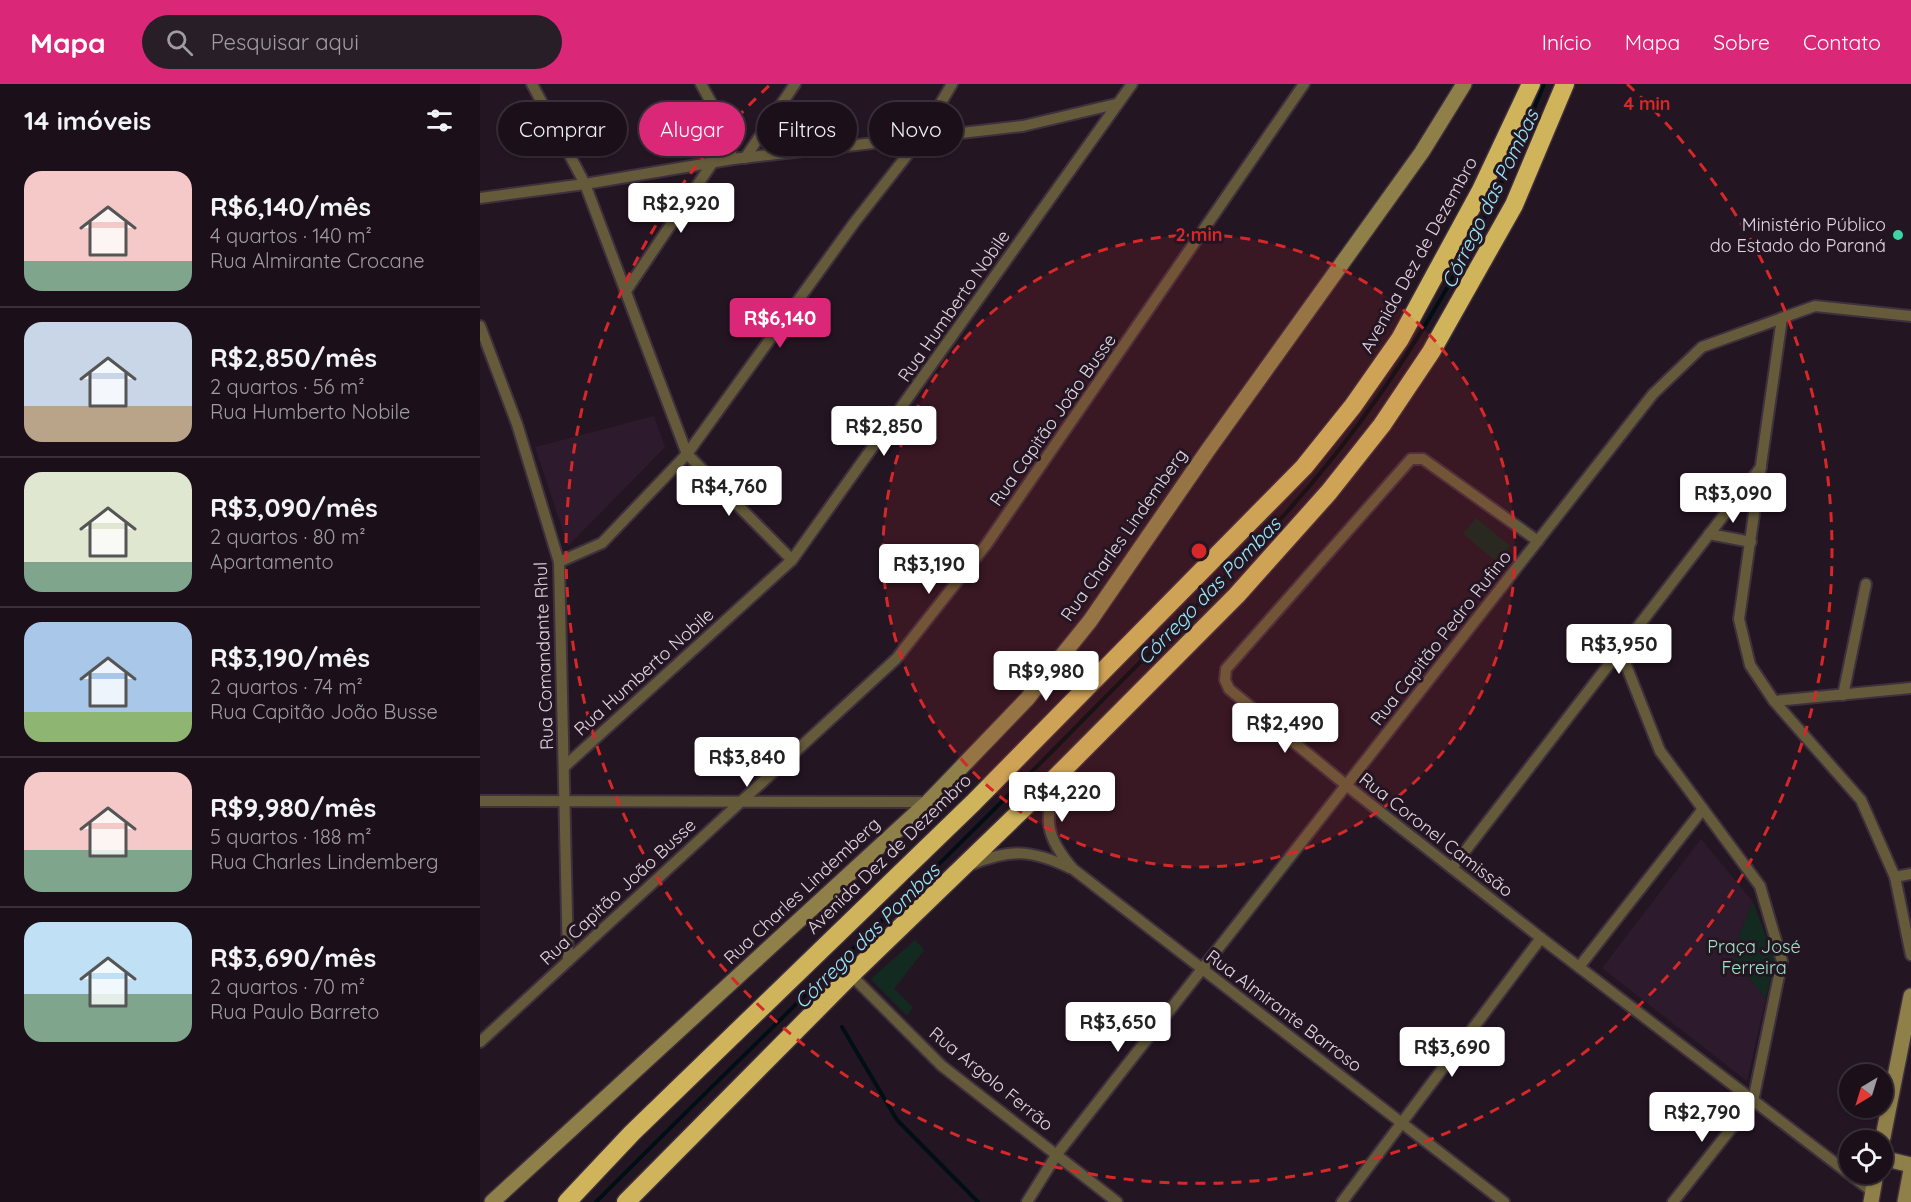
<!DOCTYPE html>
<html lang="pt">
<meta charset="utf-8">
<style>
body{margin:0;font-family:Quicksand,sans-serif;background:#281e27;color:#f1f3f6;height:100vh;display:flex;flex-direction:column;font-size:22px;white-space:nowrap}
*{box-sizing:border-box;margin:0}
p{font-size:20px;color:#a09da2}
.icon{flex:none;width:33px;height:33px;fill:none;stroke:currentColor;stroke-width:2;stroke-linecap:round;stroke-linejoin:round}
.map{position:relative;flex:1;overflow:hidden}
.panel{display:flex;flex-direction:column;background:#1b101a;width:480px}
.panel>*{flex:none}
.hud{position:absolute;left:18px;top:18px;width:570px;height:54px;display:flex;gap:12px}
.needle{width:39px;rotate:218deg}
.controls{position:absolute;left:1359px;top:980px;display:grid;gap:12px}
.controls a{display:grid;place-items:center;width:54px;height:54px;border-radius:50%;background:#1b101a;box-shadow:0 2px 4px #0004,0 0 0 2px #393039;font-size:30px}
.price{position:absolute;translate:-50% -51px;padding:0 14px;border-radius:6px;background:#fff;color:#222;font-size:20px;line-height:39px;filter:drop-shadow(0 2px 3px #0008)}
.price::after{content:'';position:absolute;left:50%;top:36px;width:18px;height:14px;margin-left:-9px;background:inherit;clip-path:polygon(0 0,100% 0,50% 100%)}
.price.active{background:#db2777;color:#fff}
ul{padding:0;list-style:none}
li{display:flex;align-items:center;gap:18px;height:150px;padding:0 24px}
li+li{border-top:2px solid #393039}
li span{display:grid;place-items:center;flex:none;width:168px;height:120px;border-radius:18px;color:#555}
li>.icon{margin-inline-start:auto}
span .icon{width:72px;height:72px;fill:#fffc;stroke-width:1}
li b{font-size:26px}
h2{display:flex;justify-content:space-between;align-items:center;height:72px;padding:0 24px;font-size:26px}
.chip{padding:0 21px;border-radius:27px;background:#1b101a;box-shadow:0 2px 4px #0004,0 0 0 2px #393039;font-size:21px;line-height:54px}
.chip.active{background:#db2777;color:#fff}
header{display:flex;align-items:center;gap:36px;box-sizing:border-box;height:84px;padding:0 30px;background:#db2777;color:#fff}
header strong{font-size:28px}
nav{display:flex;gap:33px;margin-inline-start:auto;font-size:21px}
.search{width:420px;height:54px;background:#281e27;display:flex;align-items:center;gap:15px;box-sizing:border-box;padding:0 21px;border-radius:33px;color:#a09da2;font-size:22px}
main{display:flex;flex:1;min-height:0}
.map>svg:first-child{display:block}
</style>
<header>
<strong>Mapa</strong>
<div class="search"><svg class="icon" aria-label="search" viewBox="0 0 24 24"><circle cx="10" cy="10" r="6"/><path d="M15 15l6 6"/></svg>Pesquisar aqui</div>
<nav><a>Início</a><a>Mapa</a><a>Sobre</a><a>Contato</a></nav>
</header>
<main>
<section class="panel">
<h2>14 imóveis<svg class="icon" aria-label="filters" viewBox="0 0 24 24"><path d="M4 7h16M4 17h16"/><circle cx="9" cy="7" r="2"/><circle cx="15" cy="17" r="2"/></svg></h2>
<ul>
<li><span style="background:linear-gradient(#f6c9c9 75%,#7fa58c 0)"><svg class="icon" aria-label="home" viewBox="0 0 24 24"><path d="M3 11l9-7 9 7M6 9v11h12V9"/></svg></span><div><b>R$6,140/mês</b><p>4 quartos · 140 m²</p><p>Rua Almirante Crocane</p></div></li>
<li><span style="background:linear-gradient(#c9d6e8 70%,#b9a48a 0)"><svg class="icon" aria-label="home" viewBox="0 0 24 24"><path d="M3 11l9-7 9 7M6 9v11h12V9"/></svg></span><div><b>R$2,850/mês</b><p>2 quartos · 56 m²</p><p>Rua Humberto Nobile</p></div></li>
<li><span style="background:linear-gradient(#dfe7d0 75%,#7fa58c 0)"><svg class="icon" aria-label="home" viewBox="0 0 24 24"><path d="M3 11l9-7 9 7M6 9v11h12V9"/></svg></span><div><b>R$3,090/mês</b><p>2 quartos · 80 m²</p><p>Apartamento</p></div></li>
<li><span style="background:linear-gradient(#a9c7e8 75%,#8fb573 0)"><svg class="icon" aria-label="home" viewBox="0 0 24 24"><path d="M3 11l9-7 9 7M6 9v11h12V9"/></svg></span><div><b>R$3,190/mês</b><p>2 quartos · 74 m²</p><p>Rua Capitão João Busse</p></div></li>
<li><span style="background:linear-gradient(#f6c9c9 65%,#7fa58c 0)"><svg class="icon" aria-label="home" viewBox="0 0 24 24"><path d="M3 11l9-7 9 7M6 9v11h12V9"/></svg></span><div><b>R$9,980/mês</b><p>5 quartos · 188 m²</p><p>Rua Charles Lindemberg</p></div></li>
<li><span style="background:linear-gradient(#bfe0f5 60%,#7fa58c 0)"><svg class="icon" aria-label="home" viewBox="0 0 24 24"><path d="M3 11l9-7 9 7M6 9v11h12V9"/></svg></span><div><b>R$3,690/mês</b><p>2 quartos · 70 m²</p><p>Rua Paulo Barreto</p></div></li>
</ul>
</section>
<div class="map">
<svg width="1431" height="1118" viewBox="0 0 1431 1118">
<rect width="100%" height="100%" fill="#241523"/>
<!-- built -->
<g fill="#2e1a2d">
<polygon points="174,332 185,363 88,462 55,363"/>
<polygon points="1221,755 1273,818 1256,859 1255,879 1286,914 1267,997 1122,884"/>
</g>
<!-- green -->
<g fill="#132a20">
<polygon points="996,434 1030,462 1017,478 983,450"/>
<polygon points="1273,818 1295,876 1286,914 1255,879 1256,859"/>
<polygon points="435,856 444,866 414,905 433,923 427,932 391,895"/>
</g>
<g fill="none" stroke-linecap="round" stroke-linejoin="round">
<!-- stream -->
<g stroke="#000f13" stroke-width="4">
<polyline points="362,943 417,1036 498,1118"/>
<path d="M116 1118C275 958 439 803 597 642 666 571 738 503 805 430 919 304 1002 157 1064 0"/>
</g>
<defs>
<g id="street">
<polyline points="52,0 105,100 207,370 312,476"/>
<polyline points="221,0 232,20 253,75"/>
<polyline points="265,74 315,0"/>
<polyline points="0,114 105,100 253,75 543,42 636,20"/>
<polyline points="146,207 233,78"/>
<polyline points="1302,234 1259,535 1270,581 1294,617 1381,716 1415,793 1431,871"/>
<polyline points="0,242 37,340 79,478 88,877"/>
<polyline points="1229,450 1271,458"/>
<polyline points="1058,457 943,375 931,375 746,585 745,596 749,605 866,701 1061,854 1393,1108"/>
<polyline points="79,478 122,459 207,370 374,139 439,56 472,0"/>
<polyline points="1140,566 1180,667 1280,802 1302,877 1273,1017 1193,1118"/>
<polyline points="1363,611 1386,500"/>
<polyline points="1294,617 1431,604"/>
<polyline points="84,683 312,476 652,0"/>
<path d="M576 695C564 737 565 752 593 785L1024 1118"/>
<polyline points="0,717 448,718"/>
<path d="M490 781C530 765 551 765 590 784"/>
<polyline points="972,784 1281,383"/>
<polyline points="1415,793 1431,790"/>
<polyline points="1099,883 1223,725"/>
<polyline points="371,891 462,982 637,1118"/>
<polyline points="0,958 416,575 506,461 824,0"/>
<polyline points="547,1118 577,1070 1173,310 1222,263 1335,222 1431,232"/>
<polyline points="862,1118 1061,854"/>
</g>
<g id="secondary">
<polyline points="1402,1058 1431,912"/>
<polyline points="1402,1074 1431,1081"/>
<polyline points="12,1118 448,718 547,615 610,537 728,366 942,68 984,0"/>
<polyline points="1391,1118 1396,1089"/>
<polyline points="1425,1118 1431,1086"/>
</g>
<g id="highway">
<polyline points="87,1118 152,1049 493,719 824,383 873,322 920,255 1001,106 1051,0"/>
<polyline points="146,1118 371,891 577,692 757,511 849,408 902,341 951,268 1034,121 1085,0"/>
</g>
</defs>
<!-- street casing -->
<use href="#street" stroke="#3f303e" stroke-width="14"/>
<!-- secondary casing -->
<use href="#secondary" stroke="#3f303e" stroke-width="18"/>
<!-- highway casing -->
<use href="#highway" stroke="#3f303e" stroke-width="21"/>
<!-- street -->
<use href="#street" stroke="#655b3a" stroke-width="10"/>
<!-- secondary -->
<use href="#secondary" stroke="#8f7f48" stroke-width="15"/>
<!-- highway -->
<use href="#highway" stroke="#cfb45c" stroke-width="18"/>
</g>
<!-- distance rings -->
<circle cx="719" cy="467" r="316" fill="#d62828" fill-opacity=".12"/>
<g fill="none" stroke="#d62828" stroke-width="3" stroke-dasharray="10 8">
<circle cx="719" cy="467" r="316"/>
<path d="M1147 0A633 633 0 1 1 291 0"/>
</g>
<!-- markers -->
<circle fill="#3ad4a5" stroke="#241523" stroke-width="2" cx="1418" cy="151" r="6"/>
<g text-anchor="middle" stroke-width="6" stroke-linejoin="round" paint-order="stroke">
<!-- poi labels -->
<g font-size="18" fill="#e2d7e1" stroke="#241523" text-anchor="end">
<text x="1406" y="147">Ministério Público<tspan x="1406" dy="21">do Estado do Paraná</tspan></text>
</g>
<!-- street labels -->
<g font-size="18" fill="#e2d7e1" stroke="#241523">
<text transform="translate(939 171) rotate(-61)" y="6">Avenida Dez de Dezembro</text>
<text transform="translate(474 222) rotate(-55)" y="6">Rua Humberto Nobile</text>
<text transform="translate(573 336) rotate(-55)" y="6">Rua Capitão João Busse</text>
<text transform="translate(644 451) rotate(-55)" y="6">Rua Charles Lindemberg</text>
<text transform="translate(961 554) rotate(-52)" y="6">Rua Capitão Pedro Rufino</text>
<text transform="translate(64 572) rotate(-92)" y="6">Rua Comandante Rhul</text>
<text transform="translate(164 588) rotate(-42)" y="6">Rua Humberto Nobile</text>
<text transform="translate(956 751) rotate(38)" y="6">Rua Coronel Camissão</text>
<text transform="translate(409 770) rotate(-44)" y="6">Avenida Dez de Dezembro</text>
<text transform="translate(322 807) rotate(-43)" y="6">Rua Charles Lindemberg</text>
<text transform="translate(138 808) rotate(-43)" y="6">Rua Capitão João Busse</text>
<text transform="translate(804 927) rotate(37)" y="6">Rua Almirante Barroso</text>
<text transform="translate(511 995) rotate(39)" y="6">Rua Argolo Ferrão</text>
</g>
<!-- park labels -->
<g font-size="18" fill="#9de1c1" stroke="#241523">
<text x="1274" y="869">Praça José<tspan x="1274" dy="21">Ferreira</tspan></text>
</g>
<!-- water labels -->
<g font-size="20" font-style="italic" fill="#97eaf7" stroke="#241523">
<text transform="translate(1010 115) rotate(-64)" y="7">Córrego das Pombas</text>
<text transform="translate(729 507) rotate(-46)" y="7">Córrego das Pombas</text>
<text transform="translate(387 852) rotate(-45)" y="7">Córrego das Pombas</text>
</g>
</g>
<circle cx="719" cy="467" r="9" fill="#d62828" stroke="#241523" stroke-width="3"/>
<g font-size="18" text-anchor="middle" font-weight="bold" fill="#d62828" stroke="#241523" stroke-width="6" stroke-linejoin="round" paint-order="stroke">
<text x="1167" y="26">4 min</text>
<text x="719" y="157">2 min</text>
</g>
</svg>
<div class="controls">
<a><svg class="needle" viewBox="-14 -14 28 28"><path d="M0-13l5 13h-10z" fill="#e53935"/><path d="M0 13l5-13h-10z" fill="#a09da2"/></svg></a>
<a><svg class="icon" aria-label="locate" viewBox="0 0 24 24"><circle cx="12" cy="12" r="6"/><path d="M12 2v4M12 18v4M2 12h4M18 12h4"/></svg></a>
</div>
<b class="price" style="left:201px;top:150px">R$2,920</b>
<b class="price active" style="left:300px;top:265px">R$6,140</b>
<b class="price" style="left:404px;top:373px">R$2,850</b>
<b class="price" style="left:249px;top:433px">R$4,760</b>
<b class="price" style="left:1253px;top:440px">R$3,090</b>
<b class="price" style="left:449px;top:511px">R$3,190</b>
<b class="price" style="left:1139px;top:591px">R$3,950</b>
<b class="price" style="left:566px;top:618px">R$9,980</b>
<b class="price" style="left:805px;top:670px">R$2,490</b>
<b class="price" style="left:267px;top:704px">R$3,840</b>
<b class="price" style="left:582px;top:739px">R$4,220</b>
<b class="price" style="left:638px;top:969px">R$3,650</b>
<b class="price" style="left:972px;top:994px">R$3,690</b>
<b class="price" style="left:1222px;top:1059px">R$2,790</b>
<div class="hud">
<a class="chip">Comprar</a>
<a class="chip active">Alugar</a>
<a class="chip">Filtros</a>
<a class="chip">Novo</a>
</div>
</div>
</main>
